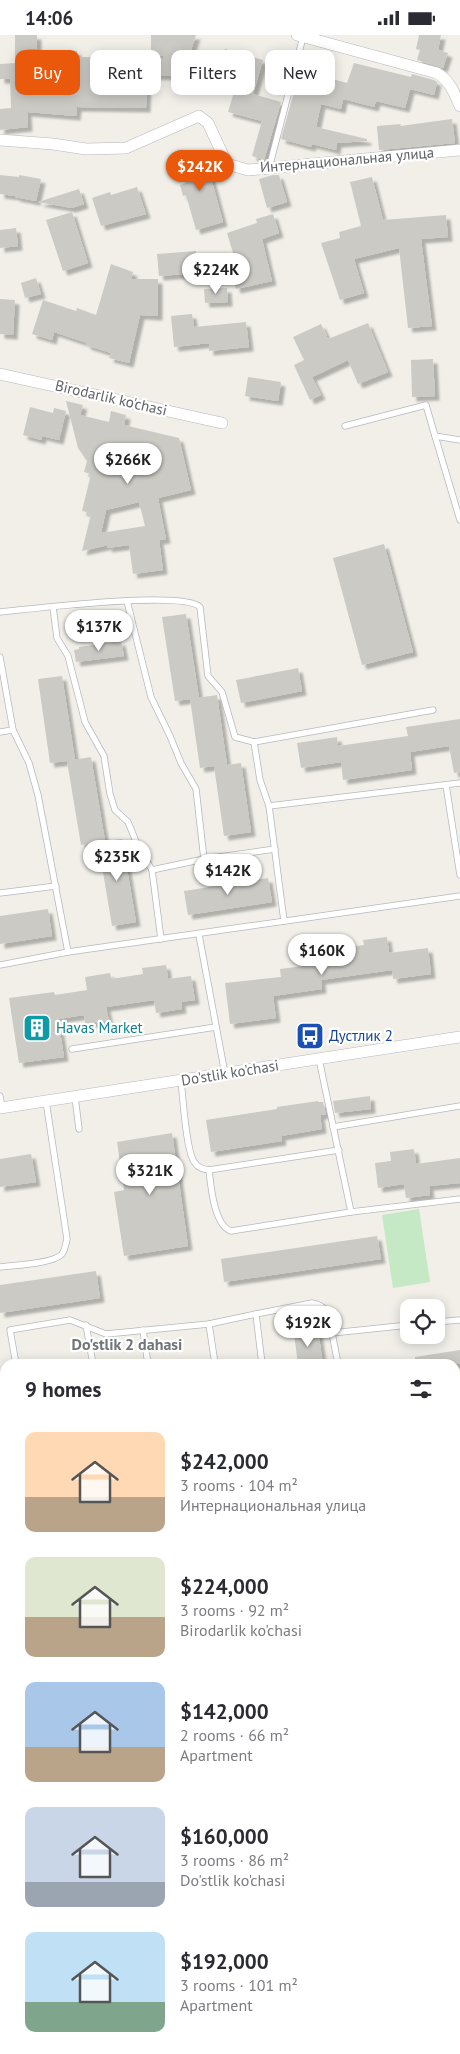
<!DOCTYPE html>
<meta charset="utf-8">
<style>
body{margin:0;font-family:"PT Sans",sans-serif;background:#f2f2f3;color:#2b2b33;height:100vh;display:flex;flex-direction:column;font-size:19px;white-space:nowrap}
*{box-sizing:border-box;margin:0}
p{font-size:16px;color:#7c7c81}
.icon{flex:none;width:28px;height:28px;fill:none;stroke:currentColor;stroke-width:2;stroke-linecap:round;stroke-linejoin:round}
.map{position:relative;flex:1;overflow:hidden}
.panel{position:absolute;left:0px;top:1324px;width:460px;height:696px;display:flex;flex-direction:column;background:#fff;border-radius:15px 15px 0 0;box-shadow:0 2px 12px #0003}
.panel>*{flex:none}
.hud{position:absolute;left:15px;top:15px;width:430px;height:45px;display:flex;gap:10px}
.fabs{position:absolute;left:400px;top:1264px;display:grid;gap:10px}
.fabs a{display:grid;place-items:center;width:45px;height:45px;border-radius:10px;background:#fff;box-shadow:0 2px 12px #0003;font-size:25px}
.price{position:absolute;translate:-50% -42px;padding:0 11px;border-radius:18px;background:#fff;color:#222;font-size:16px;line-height:32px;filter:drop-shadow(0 1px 2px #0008)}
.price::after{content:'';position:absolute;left:50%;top:30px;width:15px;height:11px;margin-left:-8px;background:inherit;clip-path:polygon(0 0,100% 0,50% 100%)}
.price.active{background:#ea580c;color:#fff}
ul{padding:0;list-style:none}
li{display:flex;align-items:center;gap:15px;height:125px;padding:0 25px}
li span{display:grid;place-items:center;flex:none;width:140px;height:100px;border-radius:10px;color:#555}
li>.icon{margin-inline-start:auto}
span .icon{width:60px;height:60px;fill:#fffc;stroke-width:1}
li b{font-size:21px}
h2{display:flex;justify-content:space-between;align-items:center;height:60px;padding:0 25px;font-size:21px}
.chip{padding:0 18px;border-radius:10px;background:#fff;box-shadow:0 2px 12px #0003;font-size:18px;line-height:45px}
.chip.active{background:#ea580c;color:#fff}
.status{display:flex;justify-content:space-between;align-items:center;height:35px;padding:0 25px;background:#fff;direction:ltr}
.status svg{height:14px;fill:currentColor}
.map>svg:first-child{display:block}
</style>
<div class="status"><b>14:06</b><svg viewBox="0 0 49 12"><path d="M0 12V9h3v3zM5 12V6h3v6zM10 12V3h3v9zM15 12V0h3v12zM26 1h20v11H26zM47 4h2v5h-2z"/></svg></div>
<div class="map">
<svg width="460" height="2019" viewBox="0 0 460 2019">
<defs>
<filter id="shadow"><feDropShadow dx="4.5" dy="4.5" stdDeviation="1" flood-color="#0004"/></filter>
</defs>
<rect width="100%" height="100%" fill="#f1efe8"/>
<!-- green -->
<polygon fill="#c5e8c5" points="419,1174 430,1247 393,1253 382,1180"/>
<!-- building -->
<g fill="#cccac5" fill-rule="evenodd" filter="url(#shadow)">
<polygon points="15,0 37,0 37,14 27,14 27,42 60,43 60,15 77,16 77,22 163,23 163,21 151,18 151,0 196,0 189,21 194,21 194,29 206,30 205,46 178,45 178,41 147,40 146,73 77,72 76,81 27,77 28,92 0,95 0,74 11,73 10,44 0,44 0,29 15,28"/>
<polygon points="419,0 441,0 438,15 448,18 443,33 417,25 420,15 416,14"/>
<polygon points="225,14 263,25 253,59 281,67 264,125 252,121 262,86 228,77 238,43 218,37"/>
<polygon points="354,28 411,42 412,39 434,45 437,47 434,60 410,54 405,73 376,66 374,72 343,64 341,74 321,69 316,92 367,104 367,106 337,108 336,115 312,109 311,112 281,104 296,49 319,55 322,41 347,48"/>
<polygon points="452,84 455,108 379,115 377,91 401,89 400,91"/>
<polygon points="204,117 223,187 196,195 186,160 183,161 180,150 186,148 179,124"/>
<polygon points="0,140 19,142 19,140 41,144 36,166 15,162 16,161 0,159"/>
<polygon points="273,140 279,140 287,167 267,173 259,144"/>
<polygon points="372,142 383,185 446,180 448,202 421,204 432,291 408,293 399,213 354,224 364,258 340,265 321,208 340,203 339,197 361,191 350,147"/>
<polygon points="137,152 146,179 101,191 92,163 110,157 111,160"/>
<polygon points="79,154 84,169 72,173 38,167"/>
<polygon points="72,177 88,228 63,236 46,185"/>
<polygon points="273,179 279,198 262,204 272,246 236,254 231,232 237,231 227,198 257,188 256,184"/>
<polygon points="16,193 18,211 0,213 0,195"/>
<polygon points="196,216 198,238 159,241 157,219"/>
<polygon points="111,229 133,237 131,244 158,244 158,281 140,280 129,328 109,323 111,318 86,310 87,308 54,297 52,305 32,299 43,265 76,276 77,273 96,280"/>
<polygon points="36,243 41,259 25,263 21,248"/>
<polygon points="227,253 228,267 205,268 204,254"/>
<polygon points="0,264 15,265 13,300 0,299"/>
<polygon points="192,279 194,292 246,287 249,312 209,316 209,308 174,312 171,281"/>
<polygon points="368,288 388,337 358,349 348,325 312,342 321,360 310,365 294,330 304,325 293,302 321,289 328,304"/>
<polygon points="433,324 435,361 412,362 411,325"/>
<polygon points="248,342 281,347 278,366 245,361"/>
<path d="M66 366 83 370 80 380 109 387 111 376 126 380 124 390 179 403 191 455 158 463 166 504 159 505 163 535 133 539 129 510 107 513 108 510 82 516 91 479 86 480 87 477 82 476 91 439 84 437 87 426 78 413ZM139 467 145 491 101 498 106 475Z"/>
<polygon points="30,372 53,378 54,373 66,376 59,405 42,401 41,405 23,400"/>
<polygon points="384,509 413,617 362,630 333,523"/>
<polygon points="186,579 199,663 175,666 162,582"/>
<polygon points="121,606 124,621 76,627 74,615 79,614 79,612"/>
<polygon points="298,633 302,656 241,668 236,645"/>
<polygon points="62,641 75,725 50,728 38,644"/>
<polygon points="217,660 227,730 241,728 251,797 224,801 214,731 200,733 190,664"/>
<polygon points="460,684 460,737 454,738 449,711 410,717 412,735 343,745 341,727 301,733 297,708 337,702 338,711 408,701 406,692"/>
<polygon points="91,722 105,806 81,810 67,726"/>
<polygon points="122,804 136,887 112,891 98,807"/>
<polygon points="268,843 272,867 188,880 184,856"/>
<polygon points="48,874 52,901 0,909 0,881"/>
<polygon points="387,902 389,918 428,913 431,939 393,944 392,935 321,945 322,954 273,961 276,983 230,989 225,948 281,942 280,934 318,929 315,911 341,908 342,913 364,910 363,905"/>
<polygon points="166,930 168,944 191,941 195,965 181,967 182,974 156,978 154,965 106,972 109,986 85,989 84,980 58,984 64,1022 19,1028 9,963 54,957 55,960 87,955 85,942 110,938 111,944 143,939 142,933"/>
<polygon points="370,1061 371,1074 335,1078 333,1066"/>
<polygon points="318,1066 318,1067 323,1067 326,1079 320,1080 322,1094 281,1101 282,1106 211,1117 206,1085 277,1074 277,1072"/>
<polygon points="172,1098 188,1211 124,1221 114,1157 124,1155 117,1107"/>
<polygon points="414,1114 416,1129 460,1123 460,1148 429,1151 430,1160 406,1163 404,1149 378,1153 375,1128 391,1126 390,1117"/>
<polygon points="31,1119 36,1147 0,1152 0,1124"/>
<polygon points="377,1201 381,1224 224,1247 221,1224"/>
<polygon points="96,1236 100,1263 0,1278 0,1250"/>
<polygon points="318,1296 323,1329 298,1329 294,1299"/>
<polygon points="460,1315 460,1329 415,1329 415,1322"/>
</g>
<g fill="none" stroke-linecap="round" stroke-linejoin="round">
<defs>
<g id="service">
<polyline points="269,133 303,2"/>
<polyline points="345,391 426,370 435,401 460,405"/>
<polyline points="435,401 460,485"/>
<polyline points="127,566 151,662 170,701 181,728 196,754 204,824"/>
<polyline points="53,572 57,603 68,621 85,687 104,721 110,759 115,775 128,787 137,809 152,835"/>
<path d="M0 577C32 574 182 555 200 572L208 641 222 657 235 702 254 707 433 675"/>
<polyline points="0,622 13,695 0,697"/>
<polyline points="13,695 29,728 38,760 68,917"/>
<polyline points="254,707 260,745 269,771 284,886"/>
<polyline points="446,750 460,840"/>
<polyline points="269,771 460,748"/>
<polyline points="0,858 56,851"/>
<polyline points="199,900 225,1039"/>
<polyline points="161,904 152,835 204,824 275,814"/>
<polyline points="0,930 68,917 460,861"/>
<polyline points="72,1014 216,992"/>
<polyline points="319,1024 351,1177 460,1164"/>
<path d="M181 1046C183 1062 186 1118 195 1128 198 1133 203 1134 209 1135L339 1115"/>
<polyline points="0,1061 2,1073"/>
<polyline points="75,1062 79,1094"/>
<polyline points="333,1092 460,1071"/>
<path d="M209 1135C211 1152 214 1190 231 1196L351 1177"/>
<path d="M0 1232C14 1230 53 1229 62 1219 65 1215 66 1208 67 1204L46 1066"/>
<polyline points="436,1287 460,1285"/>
<polyline points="209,1289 215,1329"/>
<polyline points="86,1290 93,1329"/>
<polyline points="143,1295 148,1329"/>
<polyline points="16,1329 10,1295 70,1285 106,1299 209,1289 256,1279"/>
<path d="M262 1329 256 1279 312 1268C330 1271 328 1283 332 1298"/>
<polyline points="338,1329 332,1298 409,1290"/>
<polyline points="455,1372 460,1371"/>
<polyline points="0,1466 5,1465"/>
<polyline points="455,1521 460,1520"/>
<polyline points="0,1536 5,1535"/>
<polyline points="0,1750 5,1773"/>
<polyline points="455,1792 460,1791"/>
<polyline points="0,1807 5,1797"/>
<polyline points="455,1817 460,1815"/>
<polyline points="0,1891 5,1890"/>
<polyline points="455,1903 460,1902"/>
<polyline points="455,2004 460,2003"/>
<polyline points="92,2015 93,2019"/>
<polyline points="372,2015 373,2019"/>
<polyline points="402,2019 416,2015"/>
</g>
<g id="minor">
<path d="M297 0 437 38C450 46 454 57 460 71"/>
<polyline points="0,105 53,109 86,114 126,113 199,81 208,88 227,129 248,135 460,115"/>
<polyline points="0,339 222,388"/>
<polyline points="0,1073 460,1002"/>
</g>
</defs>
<!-- service casing -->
<use href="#service" stroke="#b5b8bc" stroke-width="7"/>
<!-- minor casing -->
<use href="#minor" stroke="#b5b8bc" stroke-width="12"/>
<!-- service -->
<use href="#service" stroke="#fff" stroke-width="5.5"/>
<!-- minor -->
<use href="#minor" stroke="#fff" stroke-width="11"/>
</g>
<!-- icons -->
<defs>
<symbol id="building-square" viewBox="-11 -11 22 22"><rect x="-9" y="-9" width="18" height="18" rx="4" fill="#0f9aa8" stroke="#fff"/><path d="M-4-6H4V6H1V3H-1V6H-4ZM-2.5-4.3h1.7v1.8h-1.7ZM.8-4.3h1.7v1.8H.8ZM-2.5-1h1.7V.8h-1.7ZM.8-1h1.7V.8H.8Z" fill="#fff"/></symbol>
<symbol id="bus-square" viewBox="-11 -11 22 22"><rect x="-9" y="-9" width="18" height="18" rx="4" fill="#1a4fb4" stroke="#fff"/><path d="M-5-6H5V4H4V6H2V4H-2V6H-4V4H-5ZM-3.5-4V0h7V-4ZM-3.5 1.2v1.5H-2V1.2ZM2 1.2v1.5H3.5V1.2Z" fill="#fff"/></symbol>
</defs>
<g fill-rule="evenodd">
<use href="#building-square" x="21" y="977" width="32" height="32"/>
<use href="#bus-square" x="294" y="985" width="32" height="32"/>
</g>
<g text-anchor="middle" stroke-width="4.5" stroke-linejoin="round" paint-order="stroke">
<!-- street labels -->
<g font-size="15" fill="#5f6368" stroke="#fff">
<text transform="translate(347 125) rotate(-5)" y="5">Интернациональная улица</text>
<text transform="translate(111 363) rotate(13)" y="5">Birodarlik ko'chasi</text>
<text transform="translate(230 1038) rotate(-9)" y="5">Do'stlik ko'chasi</text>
</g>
<!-- culture labels -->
<g font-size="15" fill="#0d838f" stroke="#fff" text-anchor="start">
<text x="56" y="998">Havas Market</text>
</g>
<!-- transit labels -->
<g font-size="15" fill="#164399" stroke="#fff" text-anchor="start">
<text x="329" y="1006">Дустлик 2</text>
</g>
<!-- neighbourhood labels -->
<g font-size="16" font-weight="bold" fill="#70757a" stroke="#fff">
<text x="127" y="1315">Do'stlik 2 dahasi</text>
</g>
</g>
</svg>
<div class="fabs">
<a><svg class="icon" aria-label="locate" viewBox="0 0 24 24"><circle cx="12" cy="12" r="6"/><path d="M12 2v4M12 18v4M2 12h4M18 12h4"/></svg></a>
</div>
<b class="price active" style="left:200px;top:157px">$242K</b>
<b class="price" style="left:216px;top:260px">$224K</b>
<b class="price" style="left:128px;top:450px">$266K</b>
<b class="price" style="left:99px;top:617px">$137K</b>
<b class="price" style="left:117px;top:847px">$235K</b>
<b class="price" style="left:228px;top:861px">$142K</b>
<b class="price" style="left:322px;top:941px">$160K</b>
<b class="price" style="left:150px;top:1161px">$321K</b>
<b class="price" style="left:308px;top:1313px">$192K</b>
<div class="hud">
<a class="chip active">Buy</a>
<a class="chip">Rent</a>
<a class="chip">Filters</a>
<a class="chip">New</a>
</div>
<section class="panel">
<h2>9 homes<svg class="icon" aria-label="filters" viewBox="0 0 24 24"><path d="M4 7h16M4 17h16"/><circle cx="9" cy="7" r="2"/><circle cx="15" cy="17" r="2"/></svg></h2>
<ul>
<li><span style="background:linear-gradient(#ffd9b3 65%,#b9a48a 0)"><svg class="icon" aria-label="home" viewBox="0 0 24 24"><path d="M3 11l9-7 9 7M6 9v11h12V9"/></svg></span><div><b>$242,000</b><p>3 rooms · 104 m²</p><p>Интернациональная улица</p></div></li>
<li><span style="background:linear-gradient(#dfe7d0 60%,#b9a48a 0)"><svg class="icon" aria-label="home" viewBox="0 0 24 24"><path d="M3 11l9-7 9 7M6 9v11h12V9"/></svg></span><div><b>$224,000</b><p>3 rooms · 92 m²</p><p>Birodarlik ko'chasi</p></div></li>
<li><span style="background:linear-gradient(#a9c7e8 65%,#b9a48a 0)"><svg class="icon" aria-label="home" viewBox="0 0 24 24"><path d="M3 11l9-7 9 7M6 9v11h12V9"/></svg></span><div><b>$142,000</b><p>2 rooms · 66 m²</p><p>Apartment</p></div></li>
<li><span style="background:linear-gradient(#c9d6e8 75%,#9aa5b1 0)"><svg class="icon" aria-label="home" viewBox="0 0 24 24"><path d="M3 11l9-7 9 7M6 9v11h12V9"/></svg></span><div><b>$160,000</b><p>3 rooms · 86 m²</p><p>Do'stlik ko'chasi</p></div></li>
<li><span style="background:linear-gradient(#bfe0f5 70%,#7fa58c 0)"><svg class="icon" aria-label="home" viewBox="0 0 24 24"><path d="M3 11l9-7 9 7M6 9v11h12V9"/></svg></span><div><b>$192,000</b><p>3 rooms · 101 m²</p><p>Apartment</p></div></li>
</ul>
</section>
</div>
